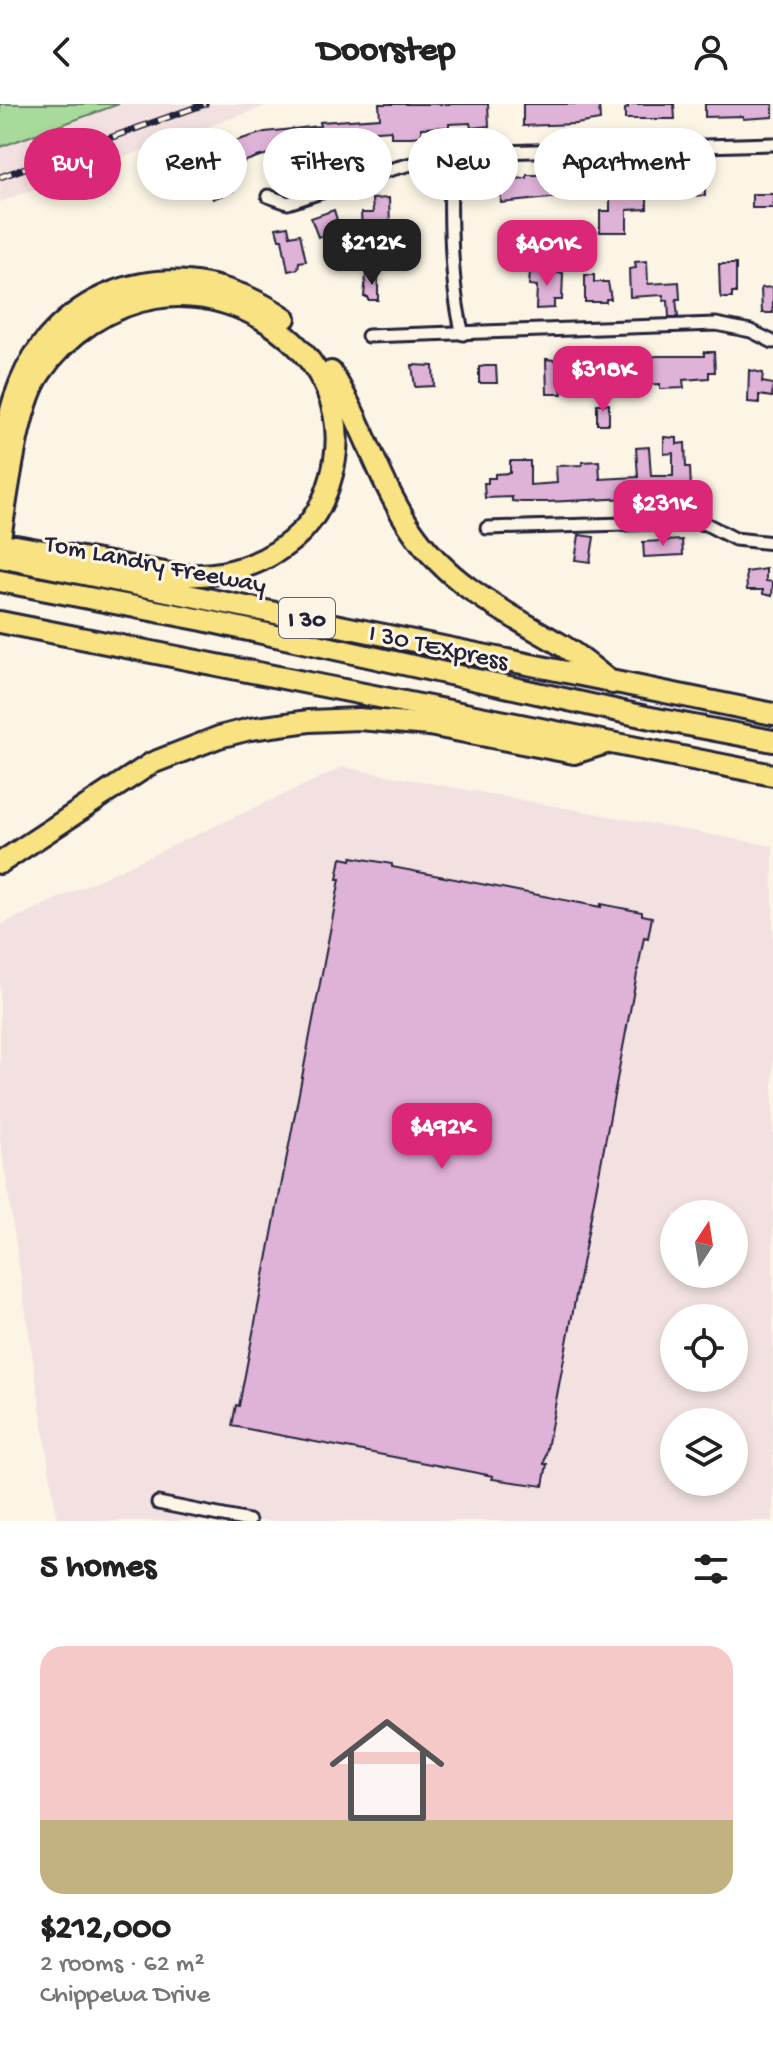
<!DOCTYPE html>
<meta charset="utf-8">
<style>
body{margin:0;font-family:"Gochi Hand",sans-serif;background:#f2f2f2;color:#222;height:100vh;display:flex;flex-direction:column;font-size:30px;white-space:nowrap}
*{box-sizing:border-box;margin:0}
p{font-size:26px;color:#767676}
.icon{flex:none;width:44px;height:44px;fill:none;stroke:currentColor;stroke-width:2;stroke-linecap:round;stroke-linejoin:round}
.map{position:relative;height:1417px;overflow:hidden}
.sheet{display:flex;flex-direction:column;background:#fff;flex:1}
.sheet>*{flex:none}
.hud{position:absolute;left:24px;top:24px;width:726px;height:72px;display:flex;gap:16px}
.needle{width:52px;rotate:12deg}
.fabs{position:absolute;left:660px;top:1096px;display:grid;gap:16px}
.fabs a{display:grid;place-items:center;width:88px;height:88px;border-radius:50%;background:#fff;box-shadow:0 4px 12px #0003;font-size:40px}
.price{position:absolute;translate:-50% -68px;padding:0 18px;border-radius:16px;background:#db2777;color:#fff;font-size:26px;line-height:52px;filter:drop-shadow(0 2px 4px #0008)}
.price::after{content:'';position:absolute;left:50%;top:48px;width:24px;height:18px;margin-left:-12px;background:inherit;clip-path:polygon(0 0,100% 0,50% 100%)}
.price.current{background:#222;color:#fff}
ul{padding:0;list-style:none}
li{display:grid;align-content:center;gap:16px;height:424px;padding:0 40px}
li span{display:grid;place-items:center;height:248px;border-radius:24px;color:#555}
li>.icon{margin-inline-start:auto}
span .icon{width:144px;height:144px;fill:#fffc;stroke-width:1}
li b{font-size:34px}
h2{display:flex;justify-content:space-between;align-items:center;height:96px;padding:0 40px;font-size:34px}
.chip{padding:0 28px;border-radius:36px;background:#fff;box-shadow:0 4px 12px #0003;font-size:28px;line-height:72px}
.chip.current{background:#db2777;color:#fff}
header{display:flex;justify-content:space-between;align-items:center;height:104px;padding:0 40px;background:#fff;font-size:36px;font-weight:700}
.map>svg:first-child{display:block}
</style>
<header><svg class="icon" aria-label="back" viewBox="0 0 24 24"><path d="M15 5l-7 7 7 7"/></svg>Doorstep<svg class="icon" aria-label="person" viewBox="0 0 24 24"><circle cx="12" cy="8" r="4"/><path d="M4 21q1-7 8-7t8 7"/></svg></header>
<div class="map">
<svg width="773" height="1417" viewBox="0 0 773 1417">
<rect width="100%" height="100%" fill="#fcf5e5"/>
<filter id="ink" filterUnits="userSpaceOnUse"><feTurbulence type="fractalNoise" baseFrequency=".0125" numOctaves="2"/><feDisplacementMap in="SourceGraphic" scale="16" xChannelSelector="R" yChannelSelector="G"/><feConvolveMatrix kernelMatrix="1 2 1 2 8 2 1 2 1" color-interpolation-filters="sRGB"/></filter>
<g filter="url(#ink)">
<!-- built -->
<g fill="#f3e1e1" fill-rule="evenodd">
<polygon points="101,0 271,0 0,98 0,34"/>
<path d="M343 663 773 742V1417H57L0 1035V821ZM674 1110H734V1170H674ZM674 1214H734V1274H674ZM674 1318H734V1378H674Z"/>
</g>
<!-- green -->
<polygon fill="#a8da9b" stroke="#657e6b" stroke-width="2" points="0,0 119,0 0,43"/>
<!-- building -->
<g fill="#dfb2d7" stroke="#22223b" stroke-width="2">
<polygon points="379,0 488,0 489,22 471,24 470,19 449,20 449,23 421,24 421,32 411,33 391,33 391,26 364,28 365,49 345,50 345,59 322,61 323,67 299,68 299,60 285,61 285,58 277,58 276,48 257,53 224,65 233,87 213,95 208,83 212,82 203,60 225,51 222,41 265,28 320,22 320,18 380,14"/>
<polygon points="523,0 599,0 600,16 576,20 523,22"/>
<polygon points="628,0 674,0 675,15 625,15 625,5 628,4"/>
<polygon points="705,0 773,0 773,13 743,15 743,12 705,13"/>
<polygon points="527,71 542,71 543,79 559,78 560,93 501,99 500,76 527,74"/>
<polygon points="610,71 626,71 626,74 643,73 647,77 647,105 627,106 627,128 600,128 600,107 610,107"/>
<polygon points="691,72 705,72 705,92 686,91 685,76 691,76"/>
<rect x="752" y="90" width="21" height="14"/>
<polygon points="389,94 390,121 384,121 385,124 362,125 361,109 373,109 372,95"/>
<polygon points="334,106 337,116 329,119 332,128 318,133 311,114"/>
<polygon points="288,122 290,132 300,130 306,157 299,158 298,165 288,167 282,135 279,135 276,124"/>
<polygon points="584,131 585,150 573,150 572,132"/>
<polygon points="647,157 648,180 679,178 680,195 676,195 678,213 669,213 668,196 664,197 663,191 630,193 629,165 636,164 635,158"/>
<polygon points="719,160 736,160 736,189 732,189 732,194 721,194 720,190"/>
<polygon points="530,168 563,169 562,196 554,196 554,204 536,205 537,182 529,181"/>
<polygon points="366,170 378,170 378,196 368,196 368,193 364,193"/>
<polygon points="585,171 594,171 594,178 608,178 611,195 606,195 606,198 585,198"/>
<polygon points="773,183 773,209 762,209 761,184"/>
<polygon points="704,248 714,248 715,268 709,268 709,274 683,276 684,284 660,285 660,280 641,281 641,278 609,279 561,283 562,290 547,290 546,255 561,257 561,263 581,263 581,259 603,258 603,256 641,256 641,253 659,252 704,252"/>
<polygon points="412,261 433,262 434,282 415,283"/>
<polygon points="485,262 496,262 497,279 479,279 479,263"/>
<polygon points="749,266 763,269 762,278 773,280 772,293 759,291 759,299 748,298"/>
<rect x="597" y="300" width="12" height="20"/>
<polygon points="664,333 677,334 677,340 685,339 686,363 690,363 691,386 629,390 630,394 546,398 522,398 512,397 512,393 485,394 484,379 488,379 488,374 495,374 495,370 510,369 510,357 530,357 530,381 557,379 556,362 582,361 582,358 599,357 600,375 638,373 636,344 649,343 651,372 673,372 673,349 664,350"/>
<polygon points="579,431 594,433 590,458 575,456"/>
<polygon points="682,436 683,451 644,453 643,438"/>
<polygon points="766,465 766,477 773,478 772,492 763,490 763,486 747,486 746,468"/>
<polygon points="352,753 392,760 392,763 601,803 601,800 642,808 642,811 652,813 648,834 644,833 544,1360 547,1360 543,1382 492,1375 493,1372 232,1322 236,1301 239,1302 340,775 337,775 341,754 351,756"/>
</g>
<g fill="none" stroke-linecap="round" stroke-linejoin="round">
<defs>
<g id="minor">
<path d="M452 51C449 101 450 182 463 230"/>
<path d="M268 92 288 99C347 80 407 56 469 49L773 40"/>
<polyline points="368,232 716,220 751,227 773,238"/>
<polyline points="487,424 691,418 706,420 735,435 773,439"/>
<polyline points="158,1399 249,1417"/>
</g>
<g id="motorway">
<path d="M331 268C363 318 378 376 411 425 448 480 503 507 558 539 577 550 595 566 612 579"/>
<path d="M0 355C8 315 16 274 42 241 105 163 205 160 285 214"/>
<path d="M0 433C8 390 17 302 41 268 67 230 110 201 155 194 248 179 351 256 335 355 331 381 321 407 303 426 269 461 224 474 176 471L16 442 0 444"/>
<polyline points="0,453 773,610"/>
<polyline points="0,477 203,516 646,613 773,637"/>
<polyline points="0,518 773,671"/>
<polyline points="0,759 152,659 219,633 250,625 309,617 359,615 429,621 574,649 606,639"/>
</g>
</defs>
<!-- minor casing -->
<use href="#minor" stroke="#22223b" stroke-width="17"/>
<!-- motorway casing -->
<use href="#motorway" stroke="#22223b" stroke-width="26"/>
<!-- minor -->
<use href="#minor" stroke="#fcf5e5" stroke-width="11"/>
<!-- motorway -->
<use href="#motorway" stroke="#f8e281" stroke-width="20"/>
<defs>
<polyline id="rail" points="0,73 205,0"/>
</defs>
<!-- rail casing -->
<use href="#rail" stroke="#22223b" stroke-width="7"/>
<!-- rail -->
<use href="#rail" stroke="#fcf5e5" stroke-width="4" stroke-dasharray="12" stroke-linecap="butt"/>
</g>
</g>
<g text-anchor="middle" stroke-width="6" stroke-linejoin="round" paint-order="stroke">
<!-- shield labels -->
<rect fill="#fcf5e5" stroke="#63616e" stroke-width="2" x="279" y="494" width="56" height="40" rx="6"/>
<g font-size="24" font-weight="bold" fill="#22223b">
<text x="307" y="522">I 30</text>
</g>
<!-- street labels -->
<g font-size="26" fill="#22223b" stroke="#fcf5e5">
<text transform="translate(156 458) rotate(11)" y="9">Tom Landry Freeway</text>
<text transform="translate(439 541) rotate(12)" y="9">I 30 TEXpress</text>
</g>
</g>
</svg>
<div class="fabs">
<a><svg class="needle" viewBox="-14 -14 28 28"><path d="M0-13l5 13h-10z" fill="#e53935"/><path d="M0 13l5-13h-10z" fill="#767676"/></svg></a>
<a><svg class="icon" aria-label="locate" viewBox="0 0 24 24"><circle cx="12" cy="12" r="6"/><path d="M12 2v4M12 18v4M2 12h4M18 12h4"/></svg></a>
<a><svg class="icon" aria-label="layers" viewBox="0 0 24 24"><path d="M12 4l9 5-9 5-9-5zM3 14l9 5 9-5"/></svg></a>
</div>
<b class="price current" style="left:372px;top:183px">$212K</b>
<b class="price" style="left:547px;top:184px">$401K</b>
<b class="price" style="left:603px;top:310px">$318K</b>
<b class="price" style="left:663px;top:444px">$231K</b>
<b class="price" style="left:442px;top:1067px">$492K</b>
<div class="hud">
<a class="chip current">Buy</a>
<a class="chip">Rent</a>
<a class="chip">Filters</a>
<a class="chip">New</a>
<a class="chip">Apartment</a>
</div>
</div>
<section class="sheet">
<h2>5 homes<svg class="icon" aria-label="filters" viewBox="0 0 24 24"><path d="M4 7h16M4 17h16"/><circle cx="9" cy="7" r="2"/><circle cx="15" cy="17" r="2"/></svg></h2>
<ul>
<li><span style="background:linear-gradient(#f6c9c9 70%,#c2b280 0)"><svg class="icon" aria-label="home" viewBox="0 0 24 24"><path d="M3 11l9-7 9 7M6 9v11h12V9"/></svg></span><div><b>$212,000</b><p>2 rooms · 62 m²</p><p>Chippewa Drive</p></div></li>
</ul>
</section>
